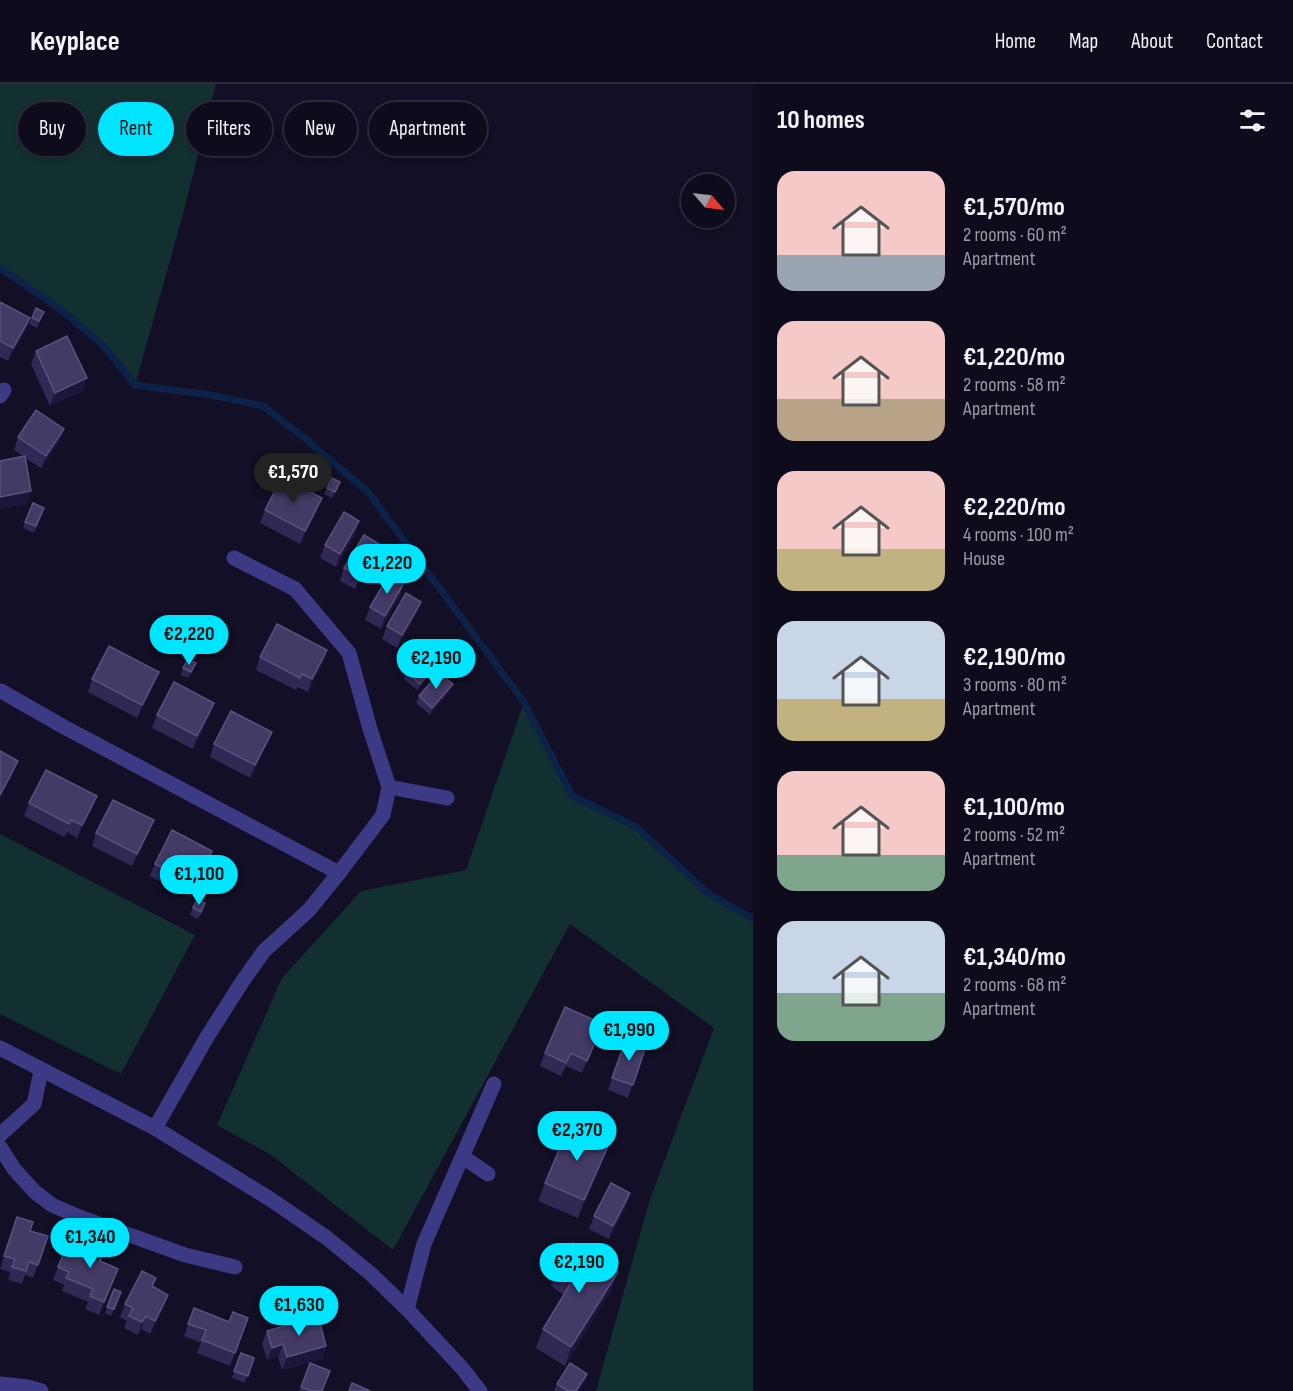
<!DOCTYPE html>
<meta charset="utf-8">
<style>
body{margin:0;font-family:"Sofia Sans Condensed",sans-serif;background:#1c1929;color:#f1f3f6;height:100vh;display:flex;flex-direction:column;font-size:22px;white-space:nowrap}
*{box-sizing:border-box;margin:0}
p{font-size:20px;color:#9b9ba3}
.icon{flex:none;width:33px;height:33px;fill:none;stroke:currentColor;stroke-width:2;stroke-linecap:round;stroke-linejoin:round}
.map{position:relative;flex:1;overflow:hidden}
.sheet{display:flex;flex-direction:column;background:#0e0b1c;width:540px}
.sheet>*{flex:none}
.top-card{position:absolute;left:18px;top:18px;width:570px;height:54px;display:flex;gap:12px}
.needle{width:39px;rotate:118deg}
.buttons{position:absolute;left:681px;top:90px;display:grid;gap:12px}
.buttons a{display:grid;place-items:center;width:54px;height:54px;border-radius:50%;background:#0e0b1c;box-shadow:0 3px 9px #0003,0 0 0 2px #2e2b3b;font-size:30px}
.price{position:absolute;translate:-50% -51px;padding:0 14px;border-radius:21px;background:#00e5ff;color:#111;font-size:20px;line-height:39px;filter:drop-shadow(0 2px 3px #0008)}
.price::after{content:'';position:absolute;left:50%;top:36px;width:18px;height:14px;margin-left:-9px;background:inherit;clip-path:polygon(0 0,100% 0,50% 100%)}
.price.selected{background:#222;color:#fff}
ul{padding:0;list-style:none}
li{display:flex;align-items:center;gap:18px;height:150px;padding:0 24px}
li span{display:grid;place-items:center;flex:none;width:168px;height:120px;border-radius:18px;color:#555}
li>.icon{margin-inline-start:auto}
span .icon{width:72px;height:72px;fill:#fffc;stroke-width:1}
li b{font-size:26px}
h2{display:flex;justify-content:space-between;align-items:center;height:72px;padding:0 24px;font-size:26px}
.chip{padding:0 21px;border-radius:27px;background:#0e0b1c;box-shadow:0 3px 9px #0003,0 0 0 2px #2e2b3b;font-size:21px;line-height:54px}
.chip.selected{background:#00e5ff;color:#111}
header{display:flex;align-items:center;gap:36px;box-sizing:border-box;height:84px;padding:0 30px;background:#0e0b1c;border-bottom:2px solid #2e2b3b}
header strong{font-size:28px}
nav{display:flex;gap:33px;margin-inline-start:auto;font-size:21px}
main{display:flex;flex:1;min-height:0}
.map>svg:first-child{display:block}
</style>
<header>
<strong>Keyplace</strong>
<nav><a>Home</a><a>Map</a><a>About</a><a>Contact</a></nav>
</header>
<main>
<div class="map">
<svg width="753" height="1307" viewBox="0 0 753 1307">
<rect width="100%" height="100%" fill="#130f26"/>
<!-- green -->
<g fill="#12302f">
<polygon points="0,0 216,0 180,141 135,301 104,262 59,224 0,184"/>
<polygon points="524,618 572,712 635,742 709,810 753,835 753,1307 596,1307 649,1118 714,944 570,840 393,1166 271,1071 217,1041 282,894 361,807 466,786"/>
<polygon points="0,750 195,851 121,990 0,930"/>
</g>
<g fill="none" stroke-linecap="round" stroke-linejoin="round">
<!-- stream -->
<polyline stroke="#0c2248" stroke-width="7" points="0,184 59,224 104,262 135,301 211,311 263,322 302,352 368,408 524,618 572,712 635,742 709,810 753,835"/>
<!-- minor -->
<g stroke="#3d3a85" stroke-width="15">
<polyline points="0,312 4,306"/>
<polyline points="1,607 64,643 339,789"/>
<polyline points="389,703 447,714"/>
<polyline points="0,964 155,1044 270,1115 327,1154 371,1190 407,1225 462,1284 480,1307"/>
<polyline points="155,1044 207,953 242,898 264,867 309,826 339,789 383,731 389,703 370,645 349,569 295,505 234,474"/>
<polyline points="0,1051 34,1020 41,987"/>
<polyline points="0,1063 14,1085 35,1108 52,1121 77,1132 185,1171 235,1183"/>
<polyline points="463,1073 488,1090"/>
<polyline points="407,1225 424,1160 494,1000"/>
<polyline points="0,1300 28,1303 41,1307"/>
</g>
</g>
<!-- wall -->
<g fill="#312854">
<polygon points="0,218 30,234 25,247 8,277 0,273"/>
<polygon points="44,228 37,244 29,240 32,234"/>
<polygon points="36,267 87,294 82,307 50,322 31,280"/>
<polygon points="64,345 59,358 41,384 25,374 31,407 26,420 0,425 0,377 24,373 14,366 18,353"/>
<polygon points="340,398 332,414 324,410 327,404"/>
<polygon points="44,424 34,449 23,444 25,438"/>
<polygon points="265,426 317,426 300,460 260,439"/>
<polygon points="359,437 355,450 336,483 320,474 325,461"/>
<polygon points="374,473 355,505 340,497 344,484"/>
<polygon points="404,499 400,512 381,545 365,536 370,523"/>
<polygon points="416,531 397,564 382,555 387,542"/>
<polygon points="327,566 323,578 308,608 298,603 296,606 256,586 260,573"/>
<polygon points="440,576 438,583 417,606 404,595 406,588"/>
<polygon points="183,584 193,585 188,594 181,591"/>
<polygon points="92,595 154,601 137,634 88,608"/>
<polygon points="450,607 430,631 416,619 419,612"/>
<polygon points="214,619 210,631 193,665 152,644 157,631"/>
<polygon points="214,660 267,660 250,694 210,673"/>
<polygon points="29,719 92,725 77,754 67,748 64,753 24,732"/>
<polygon points="96,749 149,749 132,782 92,762"/>
<polygon points="212,767 208,780 190,813 150,792 155,780"/>
<polygon points="193,824 203,826 198,835 190,831"/>
<polygon points="603,940 582,989 566,982 561,992 540,982 545,969"/>
<polygon points="626,955 646,962 628,1014 608,1006"/>
<polygon points="603,1076 578,1134 538,1117 545,1099"/>
<polygon points="626,1122 609,1155 589,1145 594,1132"/>
<polygon points="17,1133 30,1147 48,1152 33,1194 25,1191 22,1200 8,1196 10,1188 0,1185"/>
<polygon points="101,1178 113,1197 99,1231 85,1225 88,1218 62,1207 64,1201 53,1196 58,1183"/>
<polygon points="558,1184 618,1188 611,1206 565,1282 536,1264 543,1245 564,1211 551,1202"/>
<polygon points="153,1203 164,1224 150,1250 141,1245 138,1251 124,1244 127,1237 120,1233 125,1220"/>
<polygon points="114,1205 119,1214 111,1232 105,1229"/>
<polygon points="194,1224 229,1238 248,1234 230,1282 197,1269 201,1259 184,1252"/>
<polygon points="267,1247 326,1262 322,1275 282,1286 278,1273 267,1276 262,1260"/>
<polygon points="241,1269 254,1274 245,1299 232,1294"/>
<polygon points="310,1279 322,1307 299,1307"/>
<polygon points="587,1290 585,1297 578,1307 556,1307 554,1306 557,1300"/>
</g>
<!-- shaded-wall -->
<g fill="#1d163a">
<polygon points="30,234 25,247 8,277 13,264"/>
<polygon points="87,294 82,307 50,322 55,309"/>
<polygon points="64,345 59,358 41,384 46,372"/>
<polygon points="31,407 26,420 0,425 0,413"/>
<polygon points="322,414 317,426 300,460 305,447"/>
<polygon points="359,437 355,450 336,483 340,470"/>
<polygon points="379,460 374,473 355,505 360,492"/>
<polygon points="404,499 400,512 381,545 385,532"/>
<polygon points="421,518 416,531 397,564 402,551"/>
<polygon points="327,566 323,578 308,608 312,595"/>
<polygon points="440,576 438,583 417,606 420,600"/>
<polygon points="159,588 154,601 137,634 142,621"/>
<polygon points="453,600 450,607 430,631 432,624"/>
<polygon points="214,619 210,631 193,665 197,652"/>
<polygon points="272,648 267,660 250,694 255,681"/>
<polygon points="18,677 13,690 0,715 0,711"/>
<polygon points="97,712 92,725 77,754 82,741"/>
<polygon points="154,736 149,749 132,782 137,770"/>
<polygon points="212,767 208,780 190,813 195,801"/>
<polygon points="603,940 599,953 582,989 587,977"/>
<polygon points="610,1058 603,1076 578,1134 584,1116"/>
<polygon points="630,1109 626,1122 609,1155 613,1142"/>
<polygon points="618,1188 611,1206 565,1282 571,1263"/>
<polygon points="168,1211 164,1224 150,1250 155,1237"/>
<polygon points="146,1232 141,1245 138,1251 142,1238"/>
<polygon points="283,1260 278,1273 267,1276 272,1264"/>
<polygon points="326,1262 322,1275 282,1286 287,1273"/>
<polygon points="587,1290 585,1297 578,1307 576,1307"/>
</g>
<!-- building -->
<g fill="#433a66" stroke="#5a527e" stroke-width="1.5">
<polygon points="0,218 30,234 13,264 0,257"/>
<polygon points="36,224 44,228 39,237 32,234"/>
<polygon points="67,252 87,294 55,309 36,267"/>
<polygon points="36,326 64,345 46,372 18,353"/>
<polygon points="25,372 31,407 0,413 0,377"/>
<polygon points="282,393 322,414 305,447 265,426"/>
<polygon points="332,394 340,398 335,408 327,404"/>
<polygon points="33,419 44,424 36,442 25,438"/>
<polygon points="344,428 359,437 340,470 325,461"/>
<polygon points="364,451 379,460 360,492 344,484"/>
<polygon points="389,491 404,499 385,532 370,523"/>
<polygon points="406,509 421,518 402,551 387,542"/>
<polygon points="277,540 327,566 312,595 302,590 300,594 260,573"/>
<polygon points="109,562 159,588 142,621 92,595"/>
<polygon points="427,565 440,576 420,600 406,588"/>
<polygon points="188,575 196,579 191,588 183,584"/>
<polygon points="439,589 453,600 432,624 419,612"/>
<polygon points="174,598 214,619 197,652 157,631"/>
<polygon points="231,627 272,648 255,681 214,660"/>
<polygon points="0,667 18,677 0,711"/>
<polygon points="46,686 97,712 82,741 71,736 69,740 29,719"/>
<polygon points="113,716 154,736 137,770 96,749"/>
<polygon points="172,746 212,767 195,801 155,780"/>
<polygon points="197,815 205,819 201,828 193,824"/>
<polygon points="565,923 603,940 587,977 571,969 566,979 545,969"/>
<polygon points="626,955 646,962 633,1001 612,994"/>
<polygon points="570,1040 610,1058 584,1116 545,1099"/>
<polygon points="611,1099 630,1109 613,1142 594,1132"/>
<polygon points="17,1133 33,1138 30,1147 48,1152 38,1181 29,1178 26,1187 12,1183 15,1175 4,1172"/>
<polygon points="87,1155 106,1163 100,1177 118,1185 104,1218 90,1212 93,1205 66,1194 69,1188 58,1183 66,1164 81,1170"/>
<polygon points="573,1159 618,1188 571,1263 543,1245 574,1194 558,1184"/>
<polygon points="142,1187 156,1194 152,1202 168,1211 155,1237 146,1232 142,1238 129,1232 133,1224 125,1220"/>
<polygon points="114,1205 121,1208 114,1225 107,1223"/>
<polygon points="194,1224 229,1238 233,1228 248,1234 235,1269 202,1256 206,1246 188,1240"/>
<polygon points="318,1232 326,1262 287,1273 283,1260 272,1264 267,1247"/>
<polygon points="241,1269 254,1274 248,1292 234,1287"/>
<polygon points="310,1279 330,1287 322,1307 312,1307 301,1303"/>
<polygon points="570,1279 587,1290 576,1307 568,1307 557,1300"/>
<polygon points="352,1299 370,1307 349,1307"/>
</g>
</svg>
<div class="buttons">
<a><svg class="needle" viewBox="-14 -14 28 28"><path d="M0-13l5 13h-10z" fill="#e53935"/><path d="M0 13l5-13h-10z" fill="#9b9ba3"/></svg></a>
</div>
<b class="price selected" style="left:293px;top:420px">€1,570</b>
<b class="price" style="left:387px;top:511px">€1,220</b>
<b class="price" style="left:189px;top:582px">€2,220</b>
<b class="price" style="left:436px;top:606px">€2,190</b>
<b class="price" style="left:199px;top:822px">€1,100</b>
<b class="price" style="left:629px;top:978px">€1,990</b>
<b class="price" style="left:577px;top:1078px">€2,370</b>
<b class="price" style="left:90px;top:1185px">€1,340</b>
<b class="price" style="left:579px;top:1210px">€2,190</b>
<b class="price" style="left:299px;top:1253px">€1,630</b>
<div class="top-card">
<a class="chip">Buy</a>
<a class="chip selected">Rent</a>
<a class="chip">Filters</a>
<a class="chip">New</a>
<a class="chip">Apartment</a>
</div>
</div>
<section class="sheet">
<h2>10 homes<svg class="icon" aria-label="filters" viewBox="0 0 24 24"><path d="M4 7h16M4 17h16"/><circle cx="9" cy="7" r="2"/><circle cx="15" cy="17" r="2"/></svg></h2>
<ul>
<li><span style="background:linear-gradient(#f6c9c9 70%,#9aa5b1 0)"><svg class="icon" aria-label="home" viewBox="0 0 24 24"><path d="M3 11l9-7 9 7M6 9v11h12V9"/></svg></span><div><b>€1,570/mo</b><p>2 rooms · 60 m²</p><p>Apartment</p></div></li>
<li><span style="background:linear-gradient(#f6c9c9 65%,#b9a48a 0)"><svg class="icon" aria-label="home" viewBox="0 0 24 24"><path d="M3 11l9-7 9 7M6 9v11h12V9"/></svg></span><div><b>€1,220/mo</b><p>2 rooms · 58 m²</p><p>Apartment</p></div></li>
<li><span style="background:linear-gradient(#f6c9c9 65%,#c2b280 0)"><svg class="icon" aria-label="home" viewBox="0 0 24 24"><path d="M3 11l9-7 9 7M6 9v11h12V9"/></svg></span><div><b>€2,220/mo</b><p>4 rooms · 100 m²</p><p>House</p></div></li>
<li><span style="background:linear-gradient(#c9d6e8 65%,#c2b280 0)"><svg class="icon" aria-label="home" viewBox="0 0 24 24"><path d="M3 11l9-7 9 7M6 9v11h12V9"/></svg></span><div><b>€2,190/mo</b><p>3 rooms · 80 m²</p><p>Apartment</p></div></li>
<li><span style="background:linear-gradient(#f6c9c9 70%,#7fa58c 0)"><svg class="icon" aria-label="home" viewBox="0 0 24 24"><path d="M3 11l9-7 9 7M6 9v11h12V9"/></svg></span><div><b>€1,100/mo</b><p>2 rooms · 52 m²</p><p>Apartment</p></div></li>
<li><span style="background:linear-gradient(#c9d6e8 60%,#7fa58c 0)"><svg class="icon" aria-label="home" viewBox="0 0 24 24"><path d="M3 11l9-7 9 7M6 9v11h12V9"/></svg></span><div><b>€1,340/mo</b><p>2 rooms · 68 m²</p><p>Apartment</p></div></li>
</ul>
</section>
</main>
